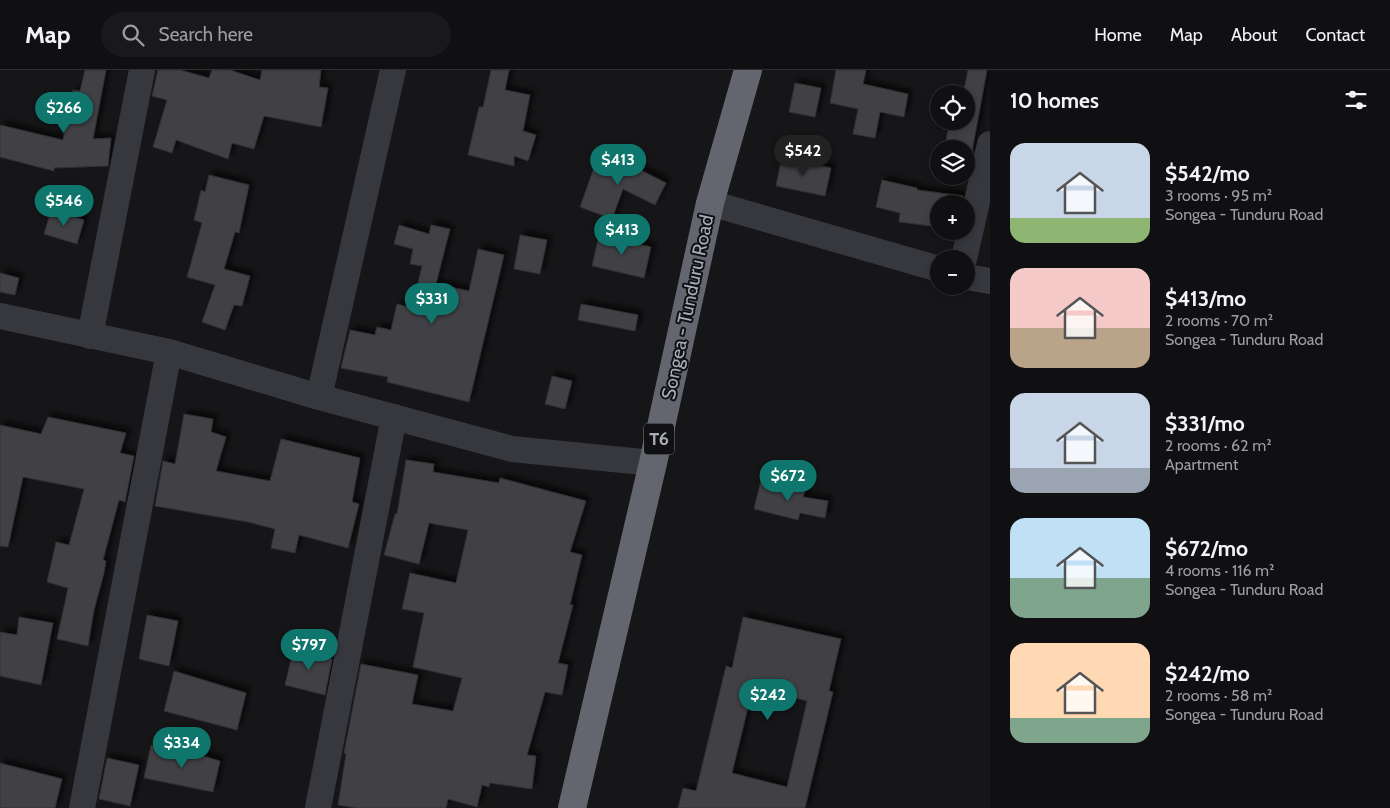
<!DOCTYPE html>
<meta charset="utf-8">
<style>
body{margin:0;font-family:Cabin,sans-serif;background:#19191b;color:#f1f3f6;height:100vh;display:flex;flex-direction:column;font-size:19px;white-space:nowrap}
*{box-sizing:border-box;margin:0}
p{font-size:16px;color:#9c9d9f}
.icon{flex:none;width:28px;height:28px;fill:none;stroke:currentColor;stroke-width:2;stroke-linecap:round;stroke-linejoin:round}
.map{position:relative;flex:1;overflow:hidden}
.panel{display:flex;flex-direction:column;background:#101012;width:400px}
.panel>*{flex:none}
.fabs{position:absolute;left:930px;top:15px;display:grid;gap:10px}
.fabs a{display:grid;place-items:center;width:45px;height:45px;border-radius:50%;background:#101012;box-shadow:0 2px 8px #0003,0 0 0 1px #303032;font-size:25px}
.price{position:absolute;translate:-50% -42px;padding:0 11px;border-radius:18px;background:#0f766e;color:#fff;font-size:16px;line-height:32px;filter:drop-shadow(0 1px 2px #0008)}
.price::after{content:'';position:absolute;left:50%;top:30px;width:15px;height:11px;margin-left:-8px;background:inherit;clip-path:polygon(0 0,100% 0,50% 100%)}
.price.selected{background:#222;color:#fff}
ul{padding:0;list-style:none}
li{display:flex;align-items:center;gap:15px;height:125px;padding:0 20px}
li span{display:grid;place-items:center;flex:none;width:140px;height:100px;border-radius:15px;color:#555}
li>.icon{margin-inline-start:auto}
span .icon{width:60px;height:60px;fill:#fffc;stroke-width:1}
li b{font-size:21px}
h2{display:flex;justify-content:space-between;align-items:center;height:60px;padding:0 20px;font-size:21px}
header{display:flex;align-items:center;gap:30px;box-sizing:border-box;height:70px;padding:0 25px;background:#101012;border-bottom:1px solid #303032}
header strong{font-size:24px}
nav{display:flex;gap:28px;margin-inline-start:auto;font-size:18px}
.search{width:350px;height:45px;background:#19191b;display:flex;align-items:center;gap:12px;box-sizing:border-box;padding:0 18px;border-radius:28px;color:#9c9d9f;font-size:19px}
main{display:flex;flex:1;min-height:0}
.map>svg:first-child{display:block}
</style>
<header>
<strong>Map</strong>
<div class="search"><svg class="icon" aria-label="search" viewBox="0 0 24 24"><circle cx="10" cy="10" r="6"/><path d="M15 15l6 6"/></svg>Search here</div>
<nav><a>Home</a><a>Map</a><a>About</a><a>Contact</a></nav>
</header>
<main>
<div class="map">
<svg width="990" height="738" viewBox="0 0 990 738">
<defs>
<filter id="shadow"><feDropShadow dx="4.5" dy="-4.5" stdDeviation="2.5" flood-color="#0009"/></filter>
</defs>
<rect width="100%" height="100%" fill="#161618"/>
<!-- building -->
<g fill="#404145" stroke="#303034" fill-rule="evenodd" filter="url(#shadow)">
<polygon points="85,0 106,0 93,69 111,68 108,96 54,98 54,101 0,87 0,55 63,70 73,20 80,21"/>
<polygon points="158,0 180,0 209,8 212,0 230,0 260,10 262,0 321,0 319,17 328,18 321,57 264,46 254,79 232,73 228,89 176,70 172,83 153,77 167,30 152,26"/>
<polygon points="491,0 509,0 505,20 530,25 523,61 536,65 528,91 514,86 514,96 468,85 479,37 483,37"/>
<polygon points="836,0 866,0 863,14 908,24 904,47 880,42 875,68 853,64 858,39 830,33"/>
<polygon points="968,0 987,0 972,81 945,75 950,51 966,51 966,24 963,24"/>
<polygon points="795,13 821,18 815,47 789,42"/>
<polygon points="611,85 666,113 655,135 623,119 612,149 580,137 597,89 610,94"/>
<polygon points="782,87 831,98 825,126 776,116"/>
<polygon points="209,105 249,115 239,163 235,162 224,199 250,206 242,236 234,235 225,260 202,252 215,215 187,207 202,153 194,150 201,120 205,122"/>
<polygon points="882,110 917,118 917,120 963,126 961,134 939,134 939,157 899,152 900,143 876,137"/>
<polygon points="51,140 84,150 77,174 44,164"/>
<polygon points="399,155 429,164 431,155 450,159 436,214 469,221 478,179 504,185 469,332 387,312 388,307 341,298 350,260 375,265 377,257 391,260 397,234 412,238 422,196 410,194 413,179 394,174"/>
<polygon points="520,165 547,170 540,204 514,199"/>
<polygon points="599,165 651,177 644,208 592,196"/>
<polygon points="0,203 19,208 15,225 0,222"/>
<polygon points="581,234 638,245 635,261 578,250"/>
<polygon points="552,306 572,311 565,339 545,334"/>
<polygon points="184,344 213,349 211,362 226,367 216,401 270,411 281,369 360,388 352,432 359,434 348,478 299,465 295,483 271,478 275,459 248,452 155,436 163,391 175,394"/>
<polygon points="48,347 126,363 120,383 134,386 125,432 119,430 103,490 106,491 104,503 94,540 88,576 57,569 68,518 47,512 56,472 69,475 84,419 23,407 8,477 0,476 0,355 41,364"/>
<polygon points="406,390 434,394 433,402 499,413 500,408 586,431 570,482 582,485 570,535 573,535 558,593 568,595 562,625 545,622 527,685 536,686 532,719 490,713 489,717 482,715 477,737 448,729 446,738 356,738 338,735 346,684 344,683 361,594 418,605 412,634 453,641 462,608 413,597 424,543 402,539 410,503 456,513 468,460 429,453 419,494 384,485 395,444 397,444"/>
<polygon points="761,410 805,421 803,427 828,431 825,448 800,443 798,450 754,439"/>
<polygon points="147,545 178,551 169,596 139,589"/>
<polygon points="19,547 53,553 41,615 0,606 0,562 17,565"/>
<path d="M743 547 841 569 829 621 833 622 805 738H678L683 718 696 721 726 596 732 598ZM753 617 807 631 787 717 732 703Z"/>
<polygon points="294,577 324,584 323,587 332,589 325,625 285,615"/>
<polygon points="174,601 246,623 237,660 164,641"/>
<polygon points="151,675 200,685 220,691 213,722 144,708"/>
<polygon points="107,688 139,695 130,736 99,729"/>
<polygon points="0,693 62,709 55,738 0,738"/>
</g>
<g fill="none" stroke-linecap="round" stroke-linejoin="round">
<!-- street -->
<g stroke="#37383d" stroke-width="26">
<polyline points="710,133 939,199"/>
<polyline points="964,189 990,74"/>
<polyline points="966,207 990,211"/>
<polyline points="0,246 169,282 319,327 512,379 653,393"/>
<polyline points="90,266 142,0"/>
<polyline points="319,327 393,0"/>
<polyline points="82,738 169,282"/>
<polyline points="318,738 394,347"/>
</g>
<!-- highway -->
<polyline stroke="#63666e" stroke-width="28" points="572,738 653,393 710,133 748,0"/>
</g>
<g text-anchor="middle" stroke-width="4" stroke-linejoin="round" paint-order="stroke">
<!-- shield labels -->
<rect fill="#111113" stroke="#7b7e86" stroke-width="1" x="644" y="353.5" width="30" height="31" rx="4"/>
<g font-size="18" font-weight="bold" fill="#a8adb8">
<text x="659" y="375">T6</text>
</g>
<!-- street labels -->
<g font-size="19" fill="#a8adb8" stroke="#111113">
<text transform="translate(687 237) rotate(-78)" y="7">Songea - Tunduru Road</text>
</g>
</g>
</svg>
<div class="fabs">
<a><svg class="icon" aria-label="locate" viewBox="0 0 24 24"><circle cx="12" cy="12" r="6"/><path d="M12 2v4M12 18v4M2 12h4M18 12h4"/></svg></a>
<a><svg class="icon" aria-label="layers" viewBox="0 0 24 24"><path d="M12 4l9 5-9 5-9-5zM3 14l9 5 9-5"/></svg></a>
<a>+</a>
<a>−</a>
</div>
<b class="price" style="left:64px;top:64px">$266</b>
<b class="price selected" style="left:803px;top:107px">$542</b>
<b class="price" style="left:618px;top:116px">$413</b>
<b class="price" style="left:64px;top:157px">$546</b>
<b class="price" style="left:622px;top:186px">$413</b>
<b class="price" style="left:432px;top:255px">$331</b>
<b class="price" style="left:788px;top:432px">$672</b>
<b class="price" style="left:309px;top:601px">$797</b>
<b class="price" style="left:768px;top:651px">$242</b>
<b class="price" style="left:182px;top:699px">$334</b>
</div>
<section class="panel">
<h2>10 homes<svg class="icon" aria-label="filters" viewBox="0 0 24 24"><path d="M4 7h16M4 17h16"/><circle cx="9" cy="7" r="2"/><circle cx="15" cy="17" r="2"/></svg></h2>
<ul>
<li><span style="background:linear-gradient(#c9d6e8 75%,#8fb573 0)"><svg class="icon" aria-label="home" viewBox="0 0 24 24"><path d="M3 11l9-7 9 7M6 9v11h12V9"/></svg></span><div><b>$542/mo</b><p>3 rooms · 95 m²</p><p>Songea - Tunduru Road</p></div></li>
<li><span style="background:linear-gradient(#f6c9c9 60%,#b9a48a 0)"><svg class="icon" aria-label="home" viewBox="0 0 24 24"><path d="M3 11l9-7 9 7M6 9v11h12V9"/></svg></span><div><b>$413/mo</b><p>2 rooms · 70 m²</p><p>Songea - Tunduru Road</p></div></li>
<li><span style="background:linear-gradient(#c9d6e8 75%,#9aa5b1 0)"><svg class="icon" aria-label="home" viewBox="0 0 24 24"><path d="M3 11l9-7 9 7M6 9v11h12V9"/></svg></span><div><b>$331/mo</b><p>2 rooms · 62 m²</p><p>Apartment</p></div></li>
<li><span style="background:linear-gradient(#bfe0f5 60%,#7fa58c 0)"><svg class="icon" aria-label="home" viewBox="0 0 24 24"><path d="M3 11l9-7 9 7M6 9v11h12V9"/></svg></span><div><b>$672/mo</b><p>4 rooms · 116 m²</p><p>Songea - Tunduru Road</p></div></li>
<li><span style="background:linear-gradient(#ffd9b3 75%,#7fa58c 0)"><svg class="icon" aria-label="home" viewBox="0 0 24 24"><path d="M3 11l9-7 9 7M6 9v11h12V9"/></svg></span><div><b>$242/mo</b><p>2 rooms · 58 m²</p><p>Songea - Tunduru Road</p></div></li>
</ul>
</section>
</main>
